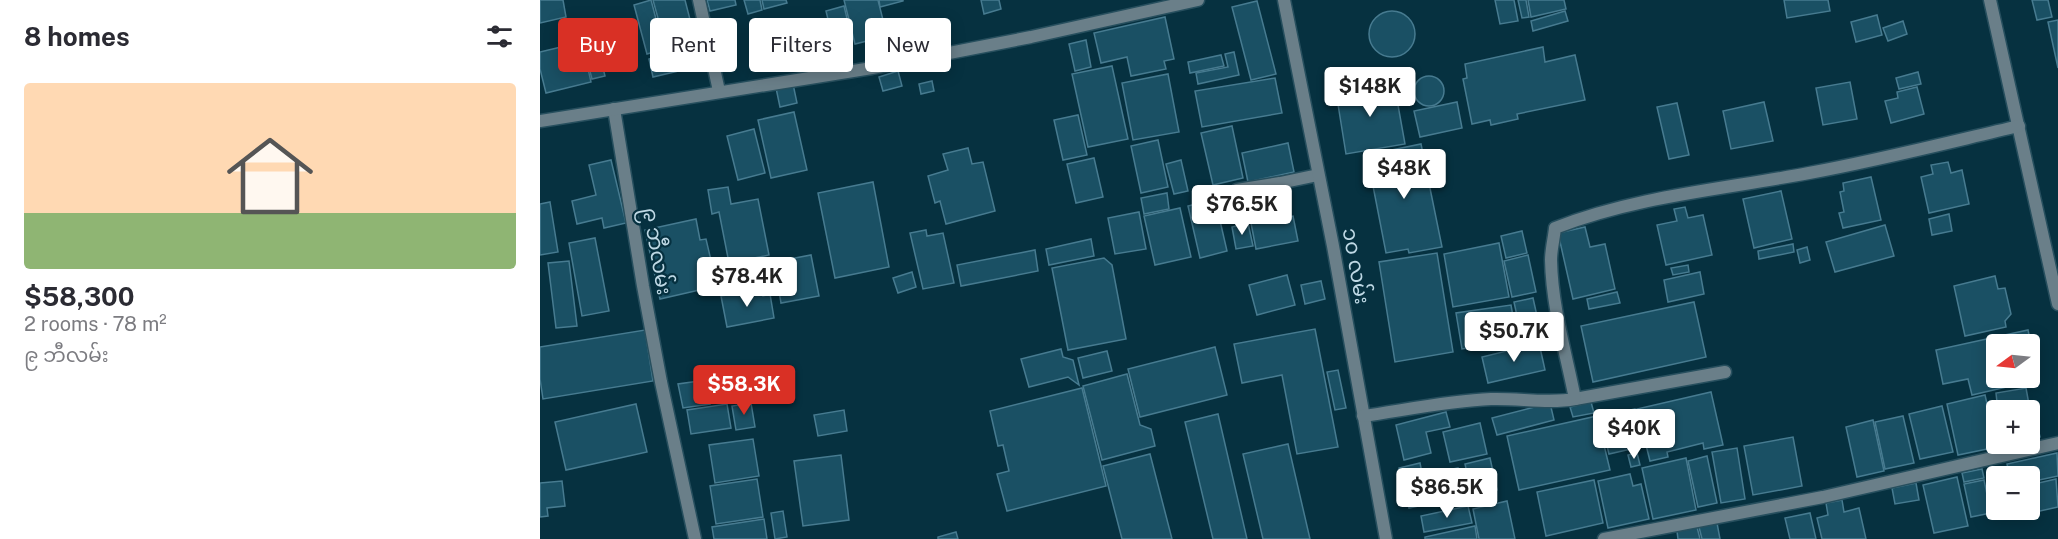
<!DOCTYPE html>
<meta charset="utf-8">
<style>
body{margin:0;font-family:"Public Sans","Noto Sans Myanmar",sans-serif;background:#f2f2f3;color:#2b2b33;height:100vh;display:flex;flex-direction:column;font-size:22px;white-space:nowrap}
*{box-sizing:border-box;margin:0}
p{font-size:20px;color:#7c7c81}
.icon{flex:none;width:33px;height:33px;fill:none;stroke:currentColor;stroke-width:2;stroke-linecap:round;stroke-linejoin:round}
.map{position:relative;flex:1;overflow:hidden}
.panel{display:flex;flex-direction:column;background:#fff;width:540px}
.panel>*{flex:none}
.guide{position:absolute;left:18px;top:18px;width:570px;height:54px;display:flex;gap:12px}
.needle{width:39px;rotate:255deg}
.buttons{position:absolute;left:1446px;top:334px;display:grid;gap:12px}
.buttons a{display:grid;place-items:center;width:54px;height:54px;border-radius:6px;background:#fff;box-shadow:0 3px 15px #0003;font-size:30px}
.price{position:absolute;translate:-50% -51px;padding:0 14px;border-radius:6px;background:#fff;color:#222;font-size:20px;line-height:39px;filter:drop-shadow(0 2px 3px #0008)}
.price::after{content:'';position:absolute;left:50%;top:36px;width:18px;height:14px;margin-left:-9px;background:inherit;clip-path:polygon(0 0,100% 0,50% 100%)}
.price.active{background:#d93025;color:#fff}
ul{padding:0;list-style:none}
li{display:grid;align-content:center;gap:12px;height:318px;padding:0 24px}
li+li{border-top:2px solid #e1e1e2}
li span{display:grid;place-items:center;height:186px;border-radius:6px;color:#555}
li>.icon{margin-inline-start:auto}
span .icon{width:108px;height:108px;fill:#fffc;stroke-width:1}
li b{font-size:26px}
h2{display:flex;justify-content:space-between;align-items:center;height:72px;padding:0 24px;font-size:26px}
.tag{padding:0 21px;border-radius:6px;background:#fff;box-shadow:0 3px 15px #0003;font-size:21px;line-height:54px}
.tag.active{background:#d93025;color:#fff}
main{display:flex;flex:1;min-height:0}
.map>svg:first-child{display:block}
</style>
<main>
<section class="panel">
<h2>8 homes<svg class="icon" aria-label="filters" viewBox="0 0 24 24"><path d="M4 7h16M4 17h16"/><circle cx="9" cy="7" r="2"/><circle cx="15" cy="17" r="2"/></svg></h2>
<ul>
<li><span style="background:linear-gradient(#ffd9b3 70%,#8fb573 0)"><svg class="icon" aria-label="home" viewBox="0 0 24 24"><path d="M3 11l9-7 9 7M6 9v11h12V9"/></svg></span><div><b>$58,300</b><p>2 rooms · 78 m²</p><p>၉ ဘီလမ်း</p></div></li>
</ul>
</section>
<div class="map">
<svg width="1518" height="539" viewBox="0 0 1518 539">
<rect width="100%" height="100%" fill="#063140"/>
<!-- building -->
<g fill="#1a5064" stroke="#477b90" stroke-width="1.5">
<polygon points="0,0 23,0 26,17 0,23"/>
<polygon points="111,0 124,49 107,54 94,5"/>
<polygon points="113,0 145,0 156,43 127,51"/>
<polygon points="167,0 195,0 196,5 170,11"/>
<polygon points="204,0 220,0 222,10 208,14"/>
<polygon points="222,0 246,0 247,3 224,9"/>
<polygon points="304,0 338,0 347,36 315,44"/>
<polygon points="339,0 363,0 363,1 340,7"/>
<polygon points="441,0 459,0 461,9 444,14"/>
<polygon points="955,0 974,0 978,21 960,24"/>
<polygon points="978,0 986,0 989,17 982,18"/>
<polygon points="988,0 1024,0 1026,9 991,17"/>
<polygon points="1244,0 1288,0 1290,11 1247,18"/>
<polygon points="1492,0 1508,0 1512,17 1497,20"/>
<polygon points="717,1 736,74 711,80 692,7"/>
<polygon points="304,6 311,35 293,40 286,11"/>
<circle cx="852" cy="34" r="23"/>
<polygon points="1025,11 1028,21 993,31 991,21"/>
<polygon points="1337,15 1342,35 1316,42 1311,22"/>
<polygon points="625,17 634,59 624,61 626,69 591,76 587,57 561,63 554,33"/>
<polygon points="1518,20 1518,68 1508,22"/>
<polygon points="1363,21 1367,34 1348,41 1343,28"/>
<polygon points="546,40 551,67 535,71 529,44"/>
<polygon points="42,42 51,82 6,93 0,69 0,52"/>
<polygon points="86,47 91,67 81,70 76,50"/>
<polygon points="1003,47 1005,62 1035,55 1045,100 977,114 978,119 951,125 950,120 932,124 923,79 927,78 925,64"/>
<polygon points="138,51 143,70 113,77 109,59"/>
<polygon points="694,52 699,75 658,84 656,73 688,67 685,54"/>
<polygon points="681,55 684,66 650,73 648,62"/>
<polygon points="60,56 65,76 52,79 47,60"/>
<polygon points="572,66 588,139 548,147 532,74"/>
<polygon points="358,71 362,86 343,91 339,77"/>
<polygon points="1378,72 1381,84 1359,89 1356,78"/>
<polygon points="628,74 639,132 593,140 582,83"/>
<circle cx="889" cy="91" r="15"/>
<polygon points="735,78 742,113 662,127 655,91"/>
<polygon points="392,81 394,91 381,94 379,84"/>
<polygon points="1310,82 1317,119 1283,125 1276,88"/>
<polygon points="854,83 865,144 806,154 796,92"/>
<polygon points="253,84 257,103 240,107 236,88"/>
<polygon points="1377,87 1384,114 1351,123 1345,101 1358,98 1357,92"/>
<polygon points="917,102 922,128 880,137 874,111"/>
<polygon points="1224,102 1233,141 1191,149 1183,111"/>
<polygon points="1137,103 1149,155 1129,159 1117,107"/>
<polygon points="254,112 267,170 231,178 218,120"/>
<polygon points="538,115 547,155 523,160 514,120"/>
<polygon points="692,126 703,178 673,185 661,133"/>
<polygon points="214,129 225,173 198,180 187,136"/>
<polygon points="618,140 628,187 601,193 591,146"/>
<polygon points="748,143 754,172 708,182 702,153"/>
<polygon points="881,144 902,247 869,253 868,249 846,253 827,155"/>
<polygon points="428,148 432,164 443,162 455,211 406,224 400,201 395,203 388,176 408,170 403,154"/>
<polygon points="554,158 563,197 536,203 527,164"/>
<polygon points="71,160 86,223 64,228 62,218 37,224 32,201 56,195 49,165"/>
<polygon points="641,160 648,191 634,194 626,164"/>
<polygon points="1408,162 1411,173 1422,170 1429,204 1389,213 1381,177 1393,174 1391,165"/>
<polygon points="1331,177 1341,220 1303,228 1299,213 1304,212 1300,192 1304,191 1303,183"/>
<polygon points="333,182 349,267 295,278 278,193"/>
<polygon points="188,187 191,204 218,199 229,255 189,263 179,212 172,214 168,190"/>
<polygon points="730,189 734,215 689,223 685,197"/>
<polygon points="1241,191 1252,239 1214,248 1203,199"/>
<polygon points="627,193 629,209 604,214 601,198"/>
<polygon points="675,199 687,251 660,258 648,206"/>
<polygon points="10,202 18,252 0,255 0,204"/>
<polygon points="1145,207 1148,218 1163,215 1172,255 1126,265 1117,225 1137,221 1134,209"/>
<polygon points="640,208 651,257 615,265 604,216"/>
<polygon points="599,212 606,249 575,254 568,218"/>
<polygon points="1409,214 1412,231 1392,235 1389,219"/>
<polygon points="753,216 758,241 716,249 711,223"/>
<polygon points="156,219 160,240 166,239 177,286 120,299 105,230"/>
<polygon points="708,223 713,246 696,249 692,227"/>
<polygon points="1345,225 1354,256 1295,272 1286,242"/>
<polygon points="1045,227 1050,247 1065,244 1075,289 1033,299 1018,233"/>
<polygon points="386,230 387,236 403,233 414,283 383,289 370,233"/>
<polygon points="982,231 987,253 966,258 961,236"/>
<polygon points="55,238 69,311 42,316 29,243"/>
<polygon points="551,239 554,256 509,265 506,249"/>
<polygon points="959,243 969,297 913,307 904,254"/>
<polygon points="1253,244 1254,252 1219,259 1218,251"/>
<polygon points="1267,247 1270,260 1260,263 1257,250"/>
<polygon points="495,250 498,271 421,286 417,265"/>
<polygon points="897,253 913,352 855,362 839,262"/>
<polygon points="271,255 279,296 241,303 234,262"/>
<polygon points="988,255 996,292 972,297 964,261"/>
<polygon points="564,258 572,265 586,339 528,350 512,268"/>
<polygon points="29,261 37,326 16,328 8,263"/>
<polygon points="1148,265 1149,272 1133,275 1131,268"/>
<polygon points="372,272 376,287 358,293 353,278"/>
<polygon points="1160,272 1164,294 1128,302 1124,280"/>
<polygon points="747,275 755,305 717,315 709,285"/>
<polygon points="1455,276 1458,289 1465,288 1471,314 1465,321 1466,327 1425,336 1414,286"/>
<polygon points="781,281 785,299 765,304 761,285"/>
<polygon points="222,289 223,296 230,294 234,318 187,327 181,296"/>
<polygon points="1077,292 1080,303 1049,309 1047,299"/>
<polygon points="993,298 1001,334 982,339 974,302"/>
<polygon points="1154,302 1166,357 1053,382 1041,326"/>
<polygon points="971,305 977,340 922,349 916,313"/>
<polygon points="775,329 798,447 757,454 742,375 702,383 694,344"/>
<polygon points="105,330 113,381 3,399 0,379 0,347"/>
<polygon points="1488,330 1496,369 1490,370 1490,345 1456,345 1456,378 1487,378 1488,382 1432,395 1428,379 1403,384 1396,350"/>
<polygon points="999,343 1005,370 948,383 942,357"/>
<polygon points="675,347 687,395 600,417 588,369"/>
<polygon points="521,349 523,357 533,360 539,385 528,377 489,387 481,359"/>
<polygon points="567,351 572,371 543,378 538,358"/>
<polygon points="214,369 219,395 173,403 169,376"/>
<polygon points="798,370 806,408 795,410 787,372"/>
<polygon points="587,374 600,425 611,429 615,446 562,460 543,386"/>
<polygon points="166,380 170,404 143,408 138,384"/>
<polygon points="542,388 566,486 467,511 457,474 469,471 463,445 458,446 450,411"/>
<polygon points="1486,388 1490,410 1458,411 1456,393"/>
<polygon points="1171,392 1183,445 1164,449 1163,443 1127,452 1128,457 1110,461 1097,409"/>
<polygon points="1445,395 1457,447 1418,455 1407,404"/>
<polygon points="1051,402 1054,413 1033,417 1030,407"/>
<polygon points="211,403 215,427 196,430 192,406"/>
<polygon points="1010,403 1014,420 957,435 952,418"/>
<polygon points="96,404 107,452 26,470 15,422"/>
<polygon points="187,404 191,428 151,434 147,410"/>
<polygon points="1402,406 1413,452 1380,459 1369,414"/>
<polygon points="1095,409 1104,446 1069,454 1060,417"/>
<polygon points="304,410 307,431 278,436 274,415"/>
<polygon points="906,412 910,427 886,432 891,453 864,460 856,425"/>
<polygon points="1494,412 1500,437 1490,439 1490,413"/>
<polygon points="678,414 707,539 673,539 645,422"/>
<polygon points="1057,416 1070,470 979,490 967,436"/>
<polygon points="1363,416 1374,463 1345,469 1335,422"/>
<polygon points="1333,420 1344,471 1317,477 1306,427"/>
<polygon points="940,423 947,454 910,462 903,432"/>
<polygon points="1253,437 1262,486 1213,495 1204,446"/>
<polygon points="213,439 219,476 175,483 169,445"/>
<polygon points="748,444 770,539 723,539 703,454"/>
<polygon points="1197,448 1205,499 1181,503 1172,452"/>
<polygon points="1097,453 1100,465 1091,467 1088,455"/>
<polygon points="1517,453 1518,476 1490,482 1490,477 1470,477 1467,464"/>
<polygon points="610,454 632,539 582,539 563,466"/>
<polygon points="301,455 309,520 263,526 254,461"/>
<polygon points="1167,456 1177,503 1158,507 1148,461"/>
<polygon points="950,458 957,490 932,496 925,464"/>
<polygon points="1146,458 1156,510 1113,519 1102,468"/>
<polygon points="880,463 888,504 869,508 859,468"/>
<polygon points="918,468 923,492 890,499 885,475"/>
<polygon points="1442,469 1444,478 1424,482 1422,473"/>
<polygon points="1090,474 1093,486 1101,484 1109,519 1068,528 1058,481"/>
<polygon points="1417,477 1428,526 1394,533 1383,485"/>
<polygon points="217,479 223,517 176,524 170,486"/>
<polygon points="1516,479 1518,507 1482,515 1481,510 1490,510 1490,485"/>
<polygon points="1054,480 1063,523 1006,536 997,492"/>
<polygon points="1444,480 1451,513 1431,517 1424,484"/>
<polygon points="1456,480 1456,496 1450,497 1447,482"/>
<polygon points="22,481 25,506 7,508 8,516 0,517 0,483"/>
<polygon points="1376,483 1379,500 1355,504 1352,488"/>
<polygon points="950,492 952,501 941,504 939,495"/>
<polygon points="1456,498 1456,510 1463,511 1452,513 1450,499"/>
<polygon points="1302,500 1304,512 1319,508 1326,539 1282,539 1277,518 1288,515 1286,503"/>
<polygon points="967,501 975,539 939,539 933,509"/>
<polygon points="928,506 932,523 884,532 881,516"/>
<polygon points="243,511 247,537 235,539 231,513"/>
<polygon points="1270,513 1276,539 1250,539 1245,518"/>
<polygon points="224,519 227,539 174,539 172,527"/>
<polygon points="1177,523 1180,539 1162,539 1159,527"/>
<polygon points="935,526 937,539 885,539 885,537"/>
<polygon points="1157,527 1160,539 1138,539 1137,531"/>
<polygon points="416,532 418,539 398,539 398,537"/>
</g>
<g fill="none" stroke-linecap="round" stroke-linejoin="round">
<defs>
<polyline id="service" points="697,190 740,183 778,175"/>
<g id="minor">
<polyline points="159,0 179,91"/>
<polyline points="744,0 793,246 846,539"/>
<polyline points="1450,0 1518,304"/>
<polyline points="74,109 103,286 121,382 155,539"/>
<polyline points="0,121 332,68 491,37 658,0"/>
<polyline points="1035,399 1185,372"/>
<path d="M823 416C865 410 908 401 951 399 979 398 1008 404 1035 399 1026 353 1012 308 1011 260 1011 250 1014 238 1015 228 1096 196 1185 189 1269 173 1340 160 1410 142 1479 126"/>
<polyline points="1064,539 1283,497 1518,443"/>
</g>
</defs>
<!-- service casing -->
<use href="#service" stroke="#274f5e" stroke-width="15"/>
<!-- minor casing -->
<use href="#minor" stroke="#274f5e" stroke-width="15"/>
<!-- service -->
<use href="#service" stroke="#6a7f89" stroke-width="12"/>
<!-- minor -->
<use href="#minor" stroke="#6a7f89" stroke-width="12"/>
</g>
<g text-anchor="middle" stroke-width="4.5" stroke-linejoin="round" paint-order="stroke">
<!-- street labels -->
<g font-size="21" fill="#bfd9e5" stroke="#063140">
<text transform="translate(117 251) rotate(80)" y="7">၉ ဘီလမ်း</text>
<text transform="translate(816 266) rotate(80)" y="7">၁၀ လမ်း</text>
</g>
</g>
</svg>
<div class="buttons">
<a><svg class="needle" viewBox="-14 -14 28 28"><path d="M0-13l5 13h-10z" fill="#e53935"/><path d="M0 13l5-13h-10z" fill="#7c7c81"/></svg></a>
<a>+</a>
<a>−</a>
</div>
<b class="price" style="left:830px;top:118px">$148K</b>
<b class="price" style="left:864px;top:200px">$48K</b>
<b class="price" style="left:702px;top:236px">$76.5K</b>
<b class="price" style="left:207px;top:308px">$78.4K</b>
<b class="price" style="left:974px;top:363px">$50.7K</b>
<b class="price active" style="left:204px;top:416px">$58.3K</b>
<b class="price" style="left:1094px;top:460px">$40K</b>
<b class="price" style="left:907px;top:519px">$86.5K</b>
<div class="guide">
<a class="tag active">Buy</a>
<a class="tag">Rent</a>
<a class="tag">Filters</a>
<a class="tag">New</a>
</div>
</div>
</main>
